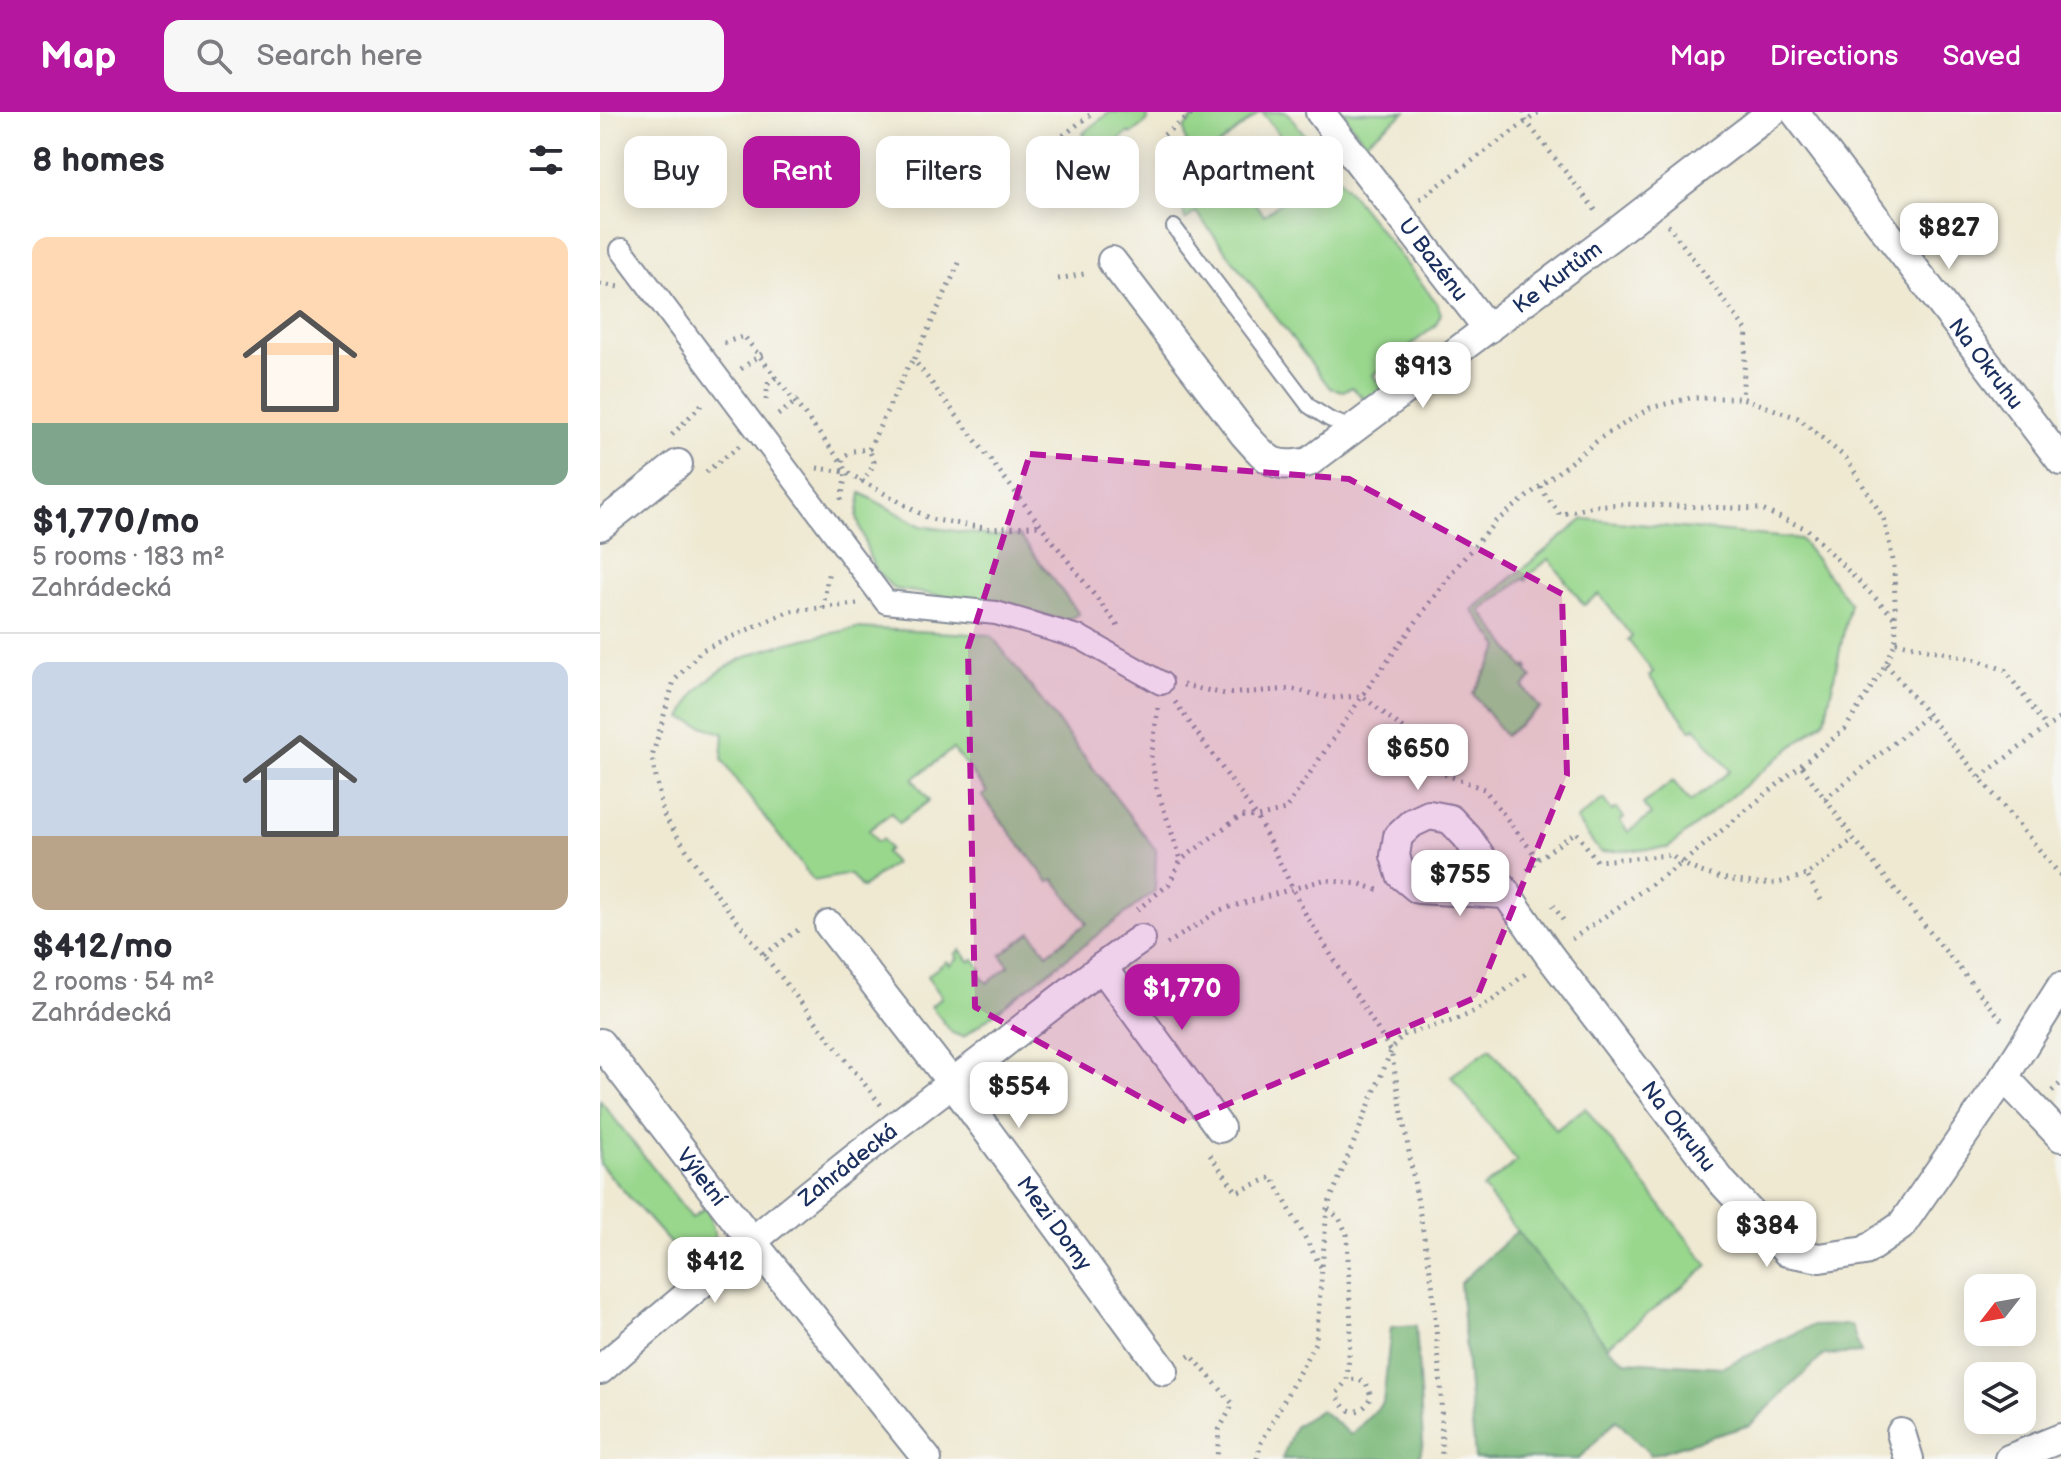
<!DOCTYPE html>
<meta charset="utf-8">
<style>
body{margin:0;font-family:"Balsamiq Sans",sans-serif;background:#f7f7f7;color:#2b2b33;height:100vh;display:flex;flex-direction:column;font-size:30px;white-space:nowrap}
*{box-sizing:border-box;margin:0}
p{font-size:26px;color:#7c7c81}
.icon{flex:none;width:44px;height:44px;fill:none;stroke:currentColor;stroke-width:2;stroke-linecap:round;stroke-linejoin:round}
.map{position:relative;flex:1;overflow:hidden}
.sheet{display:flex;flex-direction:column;background:#fff;width:600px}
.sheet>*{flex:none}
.hud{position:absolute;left:24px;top:24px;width:760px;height:72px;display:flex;gap:16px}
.needle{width:52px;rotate:239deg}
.tools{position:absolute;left:1364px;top:1162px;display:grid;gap:16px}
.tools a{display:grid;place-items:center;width:72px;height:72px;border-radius:16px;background:#fff;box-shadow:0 4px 20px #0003;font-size:40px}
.price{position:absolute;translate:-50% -68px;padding:0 18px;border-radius:16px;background:#fff;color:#222;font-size:26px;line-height:52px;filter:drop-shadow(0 2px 4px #0008)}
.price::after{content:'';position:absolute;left:50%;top:48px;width:24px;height:18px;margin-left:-12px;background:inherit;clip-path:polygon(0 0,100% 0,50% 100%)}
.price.selected{background:#b5179e;color:#fff}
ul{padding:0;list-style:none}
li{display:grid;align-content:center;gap:16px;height:424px;padding:0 32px}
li+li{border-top:2px solid #e1e1e2}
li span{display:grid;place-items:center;height:248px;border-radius:16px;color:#555}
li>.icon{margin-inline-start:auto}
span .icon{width:144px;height:144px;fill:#fffc;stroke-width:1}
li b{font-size:34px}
h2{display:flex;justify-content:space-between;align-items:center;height:96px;padding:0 32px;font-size:34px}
.pill{padding:0 28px;border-radius:16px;background:#fff;box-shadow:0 4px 20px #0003;font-size:28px;line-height:72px}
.pill.selected{background:#b5179e;color:#fff}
header{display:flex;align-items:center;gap:48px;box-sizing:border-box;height:112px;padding:0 40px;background:#b5179e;color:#fff}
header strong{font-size:38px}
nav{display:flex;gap:44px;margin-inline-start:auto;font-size:28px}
.search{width:560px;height:72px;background:#f7f7f7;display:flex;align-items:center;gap:20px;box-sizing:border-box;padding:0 28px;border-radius:16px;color:#7c7c81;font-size:30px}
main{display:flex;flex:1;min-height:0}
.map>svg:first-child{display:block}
</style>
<header>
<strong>Map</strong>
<div class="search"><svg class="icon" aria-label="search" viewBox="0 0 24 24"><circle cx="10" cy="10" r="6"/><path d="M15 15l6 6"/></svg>Search here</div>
<nav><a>Map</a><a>Directions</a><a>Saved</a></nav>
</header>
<main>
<section class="sheet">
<h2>8 homes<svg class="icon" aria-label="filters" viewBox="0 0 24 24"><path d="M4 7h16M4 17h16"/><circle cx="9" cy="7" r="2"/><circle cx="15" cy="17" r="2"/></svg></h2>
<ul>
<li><span style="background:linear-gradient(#ffd9b3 75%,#7fa58c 0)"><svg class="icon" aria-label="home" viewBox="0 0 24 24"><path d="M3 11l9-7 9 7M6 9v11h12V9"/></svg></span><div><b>$1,770/mo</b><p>5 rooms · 183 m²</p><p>Zahrádecká</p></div></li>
<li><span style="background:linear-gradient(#c9d6e8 70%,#b9a48a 0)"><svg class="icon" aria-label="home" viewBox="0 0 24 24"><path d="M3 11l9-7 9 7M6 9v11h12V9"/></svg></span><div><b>$412/mo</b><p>2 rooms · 54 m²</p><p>Zahrádecká</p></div></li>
</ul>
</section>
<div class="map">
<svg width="1461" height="1347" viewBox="0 0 1461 1347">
<rect width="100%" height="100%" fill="#f6f6f2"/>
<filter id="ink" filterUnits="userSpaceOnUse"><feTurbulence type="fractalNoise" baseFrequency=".0125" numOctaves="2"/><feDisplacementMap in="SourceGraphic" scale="16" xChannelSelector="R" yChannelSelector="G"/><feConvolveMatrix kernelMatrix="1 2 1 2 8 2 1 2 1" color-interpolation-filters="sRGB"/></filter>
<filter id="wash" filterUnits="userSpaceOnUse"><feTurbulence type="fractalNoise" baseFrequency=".006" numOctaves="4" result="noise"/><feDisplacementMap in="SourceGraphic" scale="32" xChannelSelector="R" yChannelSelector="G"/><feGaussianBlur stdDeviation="1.8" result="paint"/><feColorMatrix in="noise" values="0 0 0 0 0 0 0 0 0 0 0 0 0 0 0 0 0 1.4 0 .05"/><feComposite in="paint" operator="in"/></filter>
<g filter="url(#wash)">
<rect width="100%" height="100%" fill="#efe9d2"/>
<!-- green -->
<g fill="#99d78d" stroke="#5a8376" stroke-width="2">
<polygon points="510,0 543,0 548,5 547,10 531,22 529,20 485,53 470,34 485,23 483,21"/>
<polygon points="599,0 660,0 613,38 664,103 713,67 662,0 687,0 837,191 841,202 835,214 773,263 783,278 767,290 752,275 743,279 730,276 596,100 585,108 580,79 605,61 585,27 584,16"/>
<polygon points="742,0 805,0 765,30"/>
<polygon points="261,381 321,414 390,424 420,424 479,502 466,509 394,491 294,477 276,458 270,446 257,405"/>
<polygon points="984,407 1200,427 1250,491 1225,608 1068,736 1000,740 976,708 1003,687 1012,699 1017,696 1024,706 1020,709 1028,720 1051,703 1043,692 1073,669 1090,690 1130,659 1095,615 1091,618 1049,564 1053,560 1028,528 1032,525 999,482 984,493 949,447 926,465 927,468 923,467 881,499 924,556 927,554 928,556 926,558 932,566 923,575 940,596 905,624 873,582 900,535 872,498"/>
<path d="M257 516 391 523 556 738 555 779 363 925 352 921 331 894 342 885 327 864 347 849 350 853 358 846 355 842 360 838 370 850 374 847 381 857 377 860 387 871 409 854 401 843 431 820 447 842 487 811 454 767 449 770 382 684 387 680 353 637 313 667 329 689 299 711 291 701 269 718 277 730 282 727 289 737 285 740 294 751 262 776 250 762 214 769 138 671 122 647 124 622 82 606C87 597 91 586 97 579 137 535 202 528 257 516Z"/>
<polygon points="890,936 956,1018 985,996 1108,1154 1007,1234 883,1076 917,1049 851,964"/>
<polygon points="0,988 92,1106 107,1094 115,1124 102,1146 91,1155 0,1052"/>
</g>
<!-- forest -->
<g fill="#7ab878" stroke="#4a746b" stroke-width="2">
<polygon points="917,1119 1007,1234 1025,1249 1123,1255 1211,1214 1251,1213 1261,1241 1224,1243 1150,1313 1051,1343 1016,1308 979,1347 875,1347 860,1171"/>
<polygon points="816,1213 823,1331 819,1347 682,1347 695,1314 721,1298 751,1323 783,1291 791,1215"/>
</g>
</g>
<g filter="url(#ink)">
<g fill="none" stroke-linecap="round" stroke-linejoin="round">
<defs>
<polyline id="service" points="574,115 709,294 729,307 754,317"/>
<polyline id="pedestrian" points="22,138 286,490 396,501 481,526 561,571"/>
<g id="minor">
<path id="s1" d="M720 0 888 217"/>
<path id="s2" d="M1195 0 1461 349"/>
<path id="s3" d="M512 149 644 322C668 349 672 357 709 350L1014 122 1172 0"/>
<polyline points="0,414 78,352"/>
<path id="s4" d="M905 782 818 777 801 763 795 744 798 724 812 711 829 703 850 707 867 725 949 843 1122 1070 1187 1140 1220 1146 1265 1139 1301 1114 1404 965 1461 875"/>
<path id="s5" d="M229 813 352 971 564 1259"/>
<polyline points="502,855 620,1016"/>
<path id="s6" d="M0 931 151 1128 327 1347"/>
<polyline points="1404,965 1461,1025"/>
<path id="s7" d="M0 1258C115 1158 232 1062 353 970 416 923 476 872 541 827"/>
<polyline points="1301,1321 1309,1347"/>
<polyline points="1409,1347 1461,1326"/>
</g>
</defs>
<!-- service casing -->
<use href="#service" stroke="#858c98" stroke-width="18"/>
<!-- pedestrian casing -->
<use href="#pedestrian" stroke="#858c98" stroke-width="26"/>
<!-- minor casing -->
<use href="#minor" stroke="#858c98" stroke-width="32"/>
<!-- path -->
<g stroke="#858c98" stroke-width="5" stroke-dasharray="2 6" stroke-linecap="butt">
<polyline points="924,0 926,9 996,99"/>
<polyline points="564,23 595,0"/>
<polyline points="444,38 494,0"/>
<polyline points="820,87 939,0"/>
<polyline points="1068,113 1147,219 1142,286"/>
<polyline points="359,151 314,248 521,518"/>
<polyline points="458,167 489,161"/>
<polyline points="0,172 19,175"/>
<polyline points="124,231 144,224 242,351"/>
<polyline points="141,257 163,241"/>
<polyline points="166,288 168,272 176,265"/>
<polyline points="178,303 198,288"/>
<polyline points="72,323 104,290"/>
<polyline points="217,356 246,360 330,407 391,417 442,413"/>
<polyline points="106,360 139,334"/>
<polyline points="261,370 270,360 274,350 269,337"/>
<polyline points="940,375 960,403 993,394 1023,392 1160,397 1207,417 1294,505"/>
<polyline points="241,388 246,360 242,352 244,344 253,339 269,337 308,255 314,248"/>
<polyline points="257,492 190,499 102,538 74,569 52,645 63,702 110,774 281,993"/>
<polyline points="223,496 229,457"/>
<polyline points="1296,530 1377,548 1405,558 1446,615"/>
<polyline points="1286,552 1461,764"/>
<polyline points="583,573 625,582 691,577 731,586 762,584 804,617 839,660 884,677 938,747 925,761"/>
<polyline points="575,590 657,705 706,803 791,939 832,1170 841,1275 842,1347"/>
<polyline points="558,596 551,646 557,677 581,748"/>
<polyline points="1202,655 1254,727 1405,912"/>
<polyline points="1380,665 1461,605"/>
<polyline points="1225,687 1328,603"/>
<path d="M938 747 976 720 997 749 1071 743C1094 764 1145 773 1176 771 1186 770 1197 765 1207 763"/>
<polyline points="1221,788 1207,763 1254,727"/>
<polyline points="953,793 965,811"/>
<polyline points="537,798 569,772 581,748 640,704 657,705 685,698 762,584 853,459 895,410 1002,325 1050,296 1090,286 1142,286 1198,306 1246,346 1284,407 1294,453 1296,529 1286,552 1245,617 1081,752 972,827"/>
<polyline points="567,832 620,798 723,768 760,772 778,778"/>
<polyline points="164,843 202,815"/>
<polyline points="1452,979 1461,971"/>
<polyline points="610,1043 637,1080 672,1065 721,1155"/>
<path d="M728 1097 739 1106 747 1122 751 1217 747 1268 737 1281C742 1303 763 1306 771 1284L766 1271 756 1267 747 1268"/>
<polyline points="588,1245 591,1243 633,1292 619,1318 617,1347"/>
<path d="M657 1347 661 1331 716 1229 727 1096 791 939 802 923C826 916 851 911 873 900 894 889 911 873 929 859"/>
</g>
<!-- service -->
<use href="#service" stroke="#fff" stroke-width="14"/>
<!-- pedestrian -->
<use href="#pedestrian" stroke="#fff" stroke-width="22"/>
<!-- minor -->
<use href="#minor" stroke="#fff" stroke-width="28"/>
</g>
</g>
<!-- marked area -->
<path fill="#b5179e" fill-opacity="0.2" stroke="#b5179e" stroke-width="6" stroke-dasharray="16 10" stroke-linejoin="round" d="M430 342 749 367 962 482 967 663 877 885 586 1010 375 895 368 536Z"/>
<g text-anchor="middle" stroke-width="6" stroke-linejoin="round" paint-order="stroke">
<!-- street labels -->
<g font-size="22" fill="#1b2f5e" stroke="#f6f6f2">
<text dy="8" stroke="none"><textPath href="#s1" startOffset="186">U Bazénu</textPath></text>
<text dy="8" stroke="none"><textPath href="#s3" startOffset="604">Ke Kurtům</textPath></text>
<text dy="8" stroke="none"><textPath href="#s2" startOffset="316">Na Okruhu</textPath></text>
<text dy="8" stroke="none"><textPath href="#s4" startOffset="592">Na Okruhu</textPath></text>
<text dy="8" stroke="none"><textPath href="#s7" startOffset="322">Zahrádecká</textPath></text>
<text dy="8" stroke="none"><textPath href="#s6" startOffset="168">Výletní</textPath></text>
<text dy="8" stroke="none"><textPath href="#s5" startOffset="374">Mezi Domy</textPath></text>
</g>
</g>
</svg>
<div class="tools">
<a><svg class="needle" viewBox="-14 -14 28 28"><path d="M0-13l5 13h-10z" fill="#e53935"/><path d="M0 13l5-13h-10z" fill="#7c7c81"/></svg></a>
<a><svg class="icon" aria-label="layers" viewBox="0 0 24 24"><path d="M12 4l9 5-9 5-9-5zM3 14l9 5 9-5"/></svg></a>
</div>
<b class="price" style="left:1349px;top:159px">$827</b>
<b class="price" style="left:823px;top:298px">$913</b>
<b class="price" style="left:818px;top:680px">$650</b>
<b class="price" style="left:860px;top:806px">$755</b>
<b class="price selected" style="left:582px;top:920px">$1,770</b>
<b class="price" style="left:419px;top:1018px">$554</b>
<b class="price" style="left:1167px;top:1157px">$384</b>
<b class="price" style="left:115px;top:1193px">$412</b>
<div class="hud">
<a class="pill">Buy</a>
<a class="pill selected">Rent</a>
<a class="pill">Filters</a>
<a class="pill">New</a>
<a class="pill">Apartment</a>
</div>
</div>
</main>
